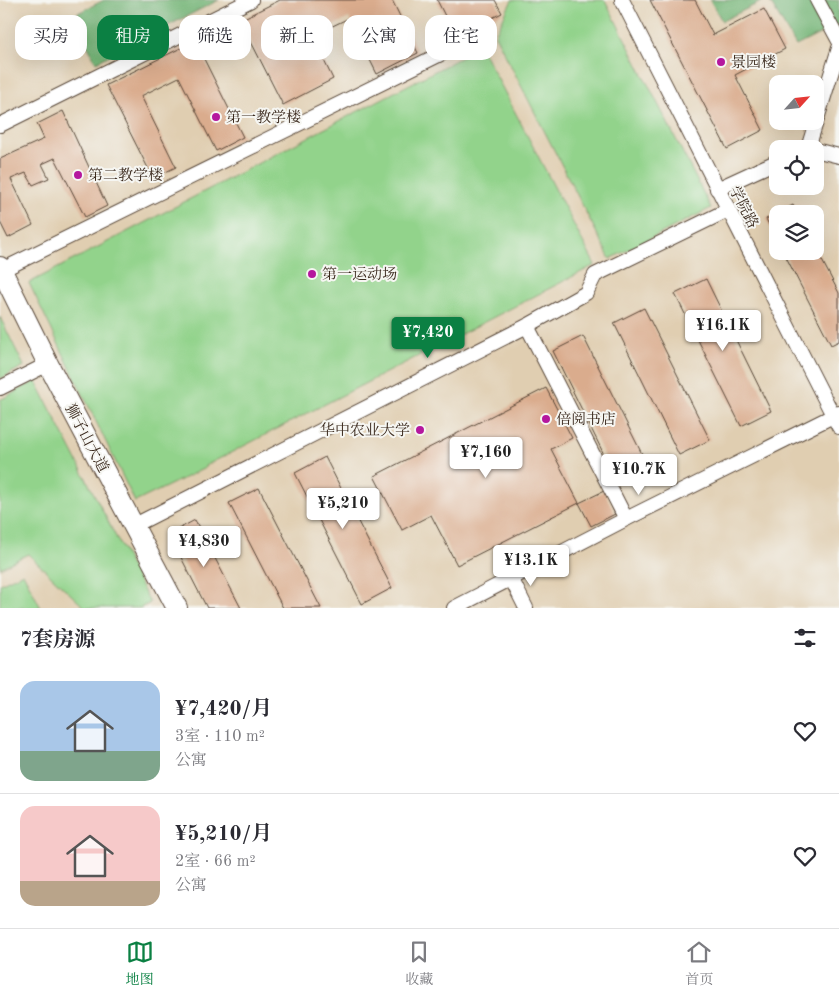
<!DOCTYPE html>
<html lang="zh">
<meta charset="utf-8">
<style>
body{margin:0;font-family:"Old Standard TT","Noto Serif SC",serif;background:#f2f2f3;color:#2b2b33;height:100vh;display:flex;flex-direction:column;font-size:19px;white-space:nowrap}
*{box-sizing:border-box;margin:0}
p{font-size:16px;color:#7c7c81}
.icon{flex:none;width:28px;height:28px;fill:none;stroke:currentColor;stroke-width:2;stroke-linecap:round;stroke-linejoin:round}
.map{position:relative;height:608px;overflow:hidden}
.details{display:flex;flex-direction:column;background:#fff;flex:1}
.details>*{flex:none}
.top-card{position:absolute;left:15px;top:15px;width:500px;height:45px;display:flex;gap:10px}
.needle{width:32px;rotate:63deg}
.fabs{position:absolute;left:769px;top:75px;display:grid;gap:10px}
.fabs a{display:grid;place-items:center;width:55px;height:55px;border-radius:10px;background:#fff;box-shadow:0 5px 20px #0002;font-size:25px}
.price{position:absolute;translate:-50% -42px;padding:0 11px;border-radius:5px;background:#fff;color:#222;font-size:16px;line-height:32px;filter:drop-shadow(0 1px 2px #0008)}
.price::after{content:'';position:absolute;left:50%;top:30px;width:15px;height:11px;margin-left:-8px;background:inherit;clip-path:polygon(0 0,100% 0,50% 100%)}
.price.current{background:#0b8043;color:#fff}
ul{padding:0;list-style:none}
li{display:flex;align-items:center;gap:15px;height:125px;padding:0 20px}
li+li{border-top:1px solid #e1e1e2}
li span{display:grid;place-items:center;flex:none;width:140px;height:100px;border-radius:15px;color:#555}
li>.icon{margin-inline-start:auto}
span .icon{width:60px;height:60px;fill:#fffc;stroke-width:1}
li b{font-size:21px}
h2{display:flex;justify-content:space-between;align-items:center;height:60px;padding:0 20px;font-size:21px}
.tag{padding:0 18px;border-radius:15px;background:#fff;box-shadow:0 5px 20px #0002;font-size:18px;line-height:45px}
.tag.current{background:#0b8043;color:#fff}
.tabs{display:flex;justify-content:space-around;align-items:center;height:70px;border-top:1px solid #e1e1e2;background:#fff;font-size:14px;color:#7c7c81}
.tabs a{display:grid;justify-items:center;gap:2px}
.tabs .current{color:#0b8043}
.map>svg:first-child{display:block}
</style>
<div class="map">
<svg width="839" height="608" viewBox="0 0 839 608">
<rect width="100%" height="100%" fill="#f6f6f2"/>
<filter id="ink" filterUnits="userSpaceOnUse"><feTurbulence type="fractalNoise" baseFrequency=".02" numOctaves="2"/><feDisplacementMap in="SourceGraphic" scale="10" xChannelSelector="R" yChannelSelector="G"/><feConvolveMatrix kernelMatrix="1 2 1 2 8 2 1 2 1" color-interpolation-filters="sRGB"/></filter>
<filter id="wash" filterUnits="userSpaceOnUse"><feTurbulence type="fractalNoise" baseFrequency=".0096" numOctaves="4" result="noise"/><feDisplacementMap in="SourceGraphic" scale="20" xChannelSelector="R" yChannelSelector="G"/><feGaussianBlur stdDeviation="1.12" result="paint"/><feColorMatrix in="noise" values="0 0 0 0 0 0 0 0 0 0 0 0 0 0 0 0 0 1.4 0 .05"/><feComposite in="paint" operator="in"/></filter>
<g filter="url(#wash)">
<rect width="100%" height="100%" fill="#f1ddbe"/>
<!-- built -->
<path fill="#e0ceb1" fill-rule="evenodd" d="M0 0H839V608H0ZM778 84H815V121H778ZM778 149H815V186H778ZM778 214H815V251H778Z"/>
<!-- green -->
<g fill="#92d38b" stroke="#667e54">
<polygon points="512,0 605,0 711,208 610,259 495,35"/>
<polygon points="481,47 595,265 205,466 205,468 135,502 29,283"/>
<polygon points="0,317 24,366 0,379"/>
<polygon points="36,381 150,603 140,608 85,608 28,554 0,568 0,400"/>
<polygon points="23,573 41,608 0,608 0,584"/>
</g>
<!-- forest -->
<g fill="#75b577" stroke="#58704a">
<polygon points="104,0 219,0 96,62 72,16"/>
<polygon points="710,0 765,0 722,21"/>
<polygon points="769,0 839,0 839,24 796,46"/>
</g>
<g id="blocks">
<!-- building -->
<g fill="#daac8d">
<polygon points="280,0 392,0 418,53 377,74 349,18 312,36 333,79 283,105 240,20"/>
<polygon points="437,0 495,0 502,13 455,36"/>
<polygon points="650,0 695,0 713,35 764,9 785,49 735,75 763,130 727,149"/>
<polygon points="195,41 243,137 216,151 179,77 141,96 176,167 153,178 106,85"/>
<polygon points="63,111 107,206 85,217 55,158 42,164 49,178 33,185 26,173 11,179 33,225 8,238 0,222 0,159 44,139 37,124"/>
<polygon points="793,205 798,214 778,214 778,242 766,219"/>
<polygon points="815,247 839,293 839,341 831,345 783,251 815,251"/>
<polygon points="706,279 771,411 741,426 675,294"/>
<polygon points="644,308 710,440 679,455 614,323"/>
<polygon points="583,336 649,468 618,483 553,351"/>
<polygon points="546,388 572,438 551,449 579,503 457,565 431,515 402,530 374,476"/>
<polygon points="325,457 392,588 362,604 295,473"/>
<polygon points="259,488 321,608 283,608 229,503"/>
<polygon points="604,491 615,514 591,526 579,503"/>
<polygon points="195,520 241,608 207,608 169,534"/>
</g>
</g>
</g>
<g filter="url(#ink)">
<use href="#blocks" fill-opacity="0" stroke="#564536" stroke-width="1"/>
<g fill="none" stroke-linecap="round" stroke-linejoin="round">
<defs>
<g id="street">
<polyline points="622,0 839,427"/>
<polyline points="817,0 839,41"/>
<polyline points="0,125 251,0"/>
<polyline points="812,149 808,148 839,48"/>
<polyline points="815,150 839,156"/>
<polyline points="717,189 778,161"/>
<polyline points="2,270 471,39"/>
<polyline points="527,326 626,519"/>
<polyline points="0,388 48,364"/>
<polyline points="133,526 527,326 586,293 595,275 728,210"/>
<polyline points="511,578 526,608"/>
<polyline points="454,608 626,519 839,413"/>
</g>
<polyline id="secondary" points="0,267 48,364 177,608"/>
</defs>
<!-- street casing -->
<use href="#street" stroke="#564536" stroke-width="16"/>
<!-- secondary casing -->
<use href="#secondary" stroke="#564536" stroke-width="22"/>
<!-- street -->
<use href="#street" stroke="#fff" stroke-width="14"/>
<!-- secondary -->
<use href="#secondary" stroke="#fff" stroke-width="20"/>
</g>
</g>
<!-- markers -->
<g fill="#b5179e" stroke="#f6f6f2" stroke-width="2">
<circle cx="721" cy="62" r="5"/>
<circle cx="216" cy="117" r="5"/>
<circle cx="78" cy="175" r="5"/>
<circle cx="312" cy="274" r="5"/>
<circle cx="546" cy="419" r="5"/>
<circle cx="420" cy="430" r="5"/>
</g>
<g text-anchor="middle" stroke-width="4" stroke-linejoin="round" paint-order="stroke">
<!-- poi labels -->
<g font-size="15" fill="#3b2a1e" stroke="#f6f6f2" text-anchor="start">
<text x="731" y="67">景园楼</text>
<text x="226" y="122">第一教学楼</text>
<text x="88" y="180">第二教学楼</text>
<text x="322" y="279">第一运动场</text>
<text x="556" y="424">倍阅书店</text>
<text x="410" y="435" text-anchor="end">华中农业大学</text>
</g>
<!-- street labels -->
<g font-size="15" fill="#3b2a1e" stroke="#f6f6f2">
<text transform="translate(744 207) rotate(63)" y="5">学院路</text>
<text transform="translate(87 438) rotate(62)" y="5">狮子山大道</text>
</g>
</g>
</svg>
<div class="fabs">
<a><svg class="needle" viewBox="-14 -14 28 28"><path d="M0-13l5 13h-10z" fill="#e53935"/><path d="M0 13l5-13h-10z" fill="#7c7c81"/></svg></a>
<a><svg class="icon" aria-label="locate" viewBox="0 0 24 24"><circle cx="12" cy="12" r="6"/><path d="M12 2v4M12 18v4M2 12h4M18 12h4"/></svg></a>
<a><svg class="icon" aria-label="layers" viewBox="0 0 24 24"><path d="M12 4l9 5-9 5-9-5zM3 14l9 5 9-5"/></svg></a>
</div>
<b class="price" style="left:723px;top:352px">¥16.1K</b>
<b class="price current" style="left:428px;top:359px">¥7,420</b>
<b class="price" style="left:486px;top:479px">¥7,160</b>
<b class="price" style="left:639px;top:496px">¥10.7K</b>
<b class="price" style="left:343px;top:530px">¥5,210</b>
<b class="price" style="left:204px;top:568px">¥4,830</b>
<b class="price" style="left:531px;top:587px">¥13.1K</b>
<div class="top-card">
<a class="tag">买房</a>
<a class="tag current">租房</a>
<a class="tag">筛选</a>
<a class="tag">新上</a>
<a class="tag">公寓</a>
<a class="tag">住宅</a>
</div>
</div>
<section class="details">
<h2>7套房源<svg class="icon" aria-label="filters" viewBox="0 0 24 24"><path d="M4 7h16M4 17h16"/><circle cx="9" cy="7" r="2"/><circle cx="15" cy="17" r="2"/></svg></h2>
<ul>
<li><span style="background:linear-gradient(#a9c7e8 70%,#7fa58c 0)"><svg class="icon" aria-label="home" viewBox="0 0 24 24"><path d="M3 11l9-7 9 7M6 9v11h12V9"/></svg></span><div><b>¥7,420/月</b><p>3室 · 110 m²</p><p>公寓</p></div><svg class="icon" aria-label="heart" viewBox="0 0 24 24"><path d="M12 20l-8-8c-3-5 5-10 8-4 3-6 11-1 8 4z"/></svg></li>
<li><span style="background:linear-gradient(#f6c9c9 75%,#b9a48a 0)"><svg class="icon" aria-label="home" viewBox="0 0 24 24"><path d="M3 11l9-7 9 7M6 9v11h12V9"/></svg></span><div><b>¥5,210/月</b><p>2室 · 66 m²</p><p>公寓</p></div><svg class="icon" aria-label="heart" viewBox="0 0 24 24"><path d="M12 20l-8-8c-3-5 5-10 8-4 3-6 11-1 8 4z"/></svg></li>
</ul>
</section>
<nav class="tabs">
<a class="current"><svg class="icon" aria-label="map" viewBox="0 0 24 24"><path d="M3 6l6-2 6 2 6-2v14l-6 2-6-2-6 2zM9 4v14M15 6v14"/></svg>地图</a>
<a><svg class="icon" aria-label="saved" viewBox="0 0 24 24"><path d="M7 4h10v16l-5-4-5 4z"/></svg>收藏</a>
<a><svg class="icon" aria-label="home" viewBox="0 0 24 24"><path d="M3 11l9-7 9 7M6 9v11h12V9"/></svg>首页</a>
</nav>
